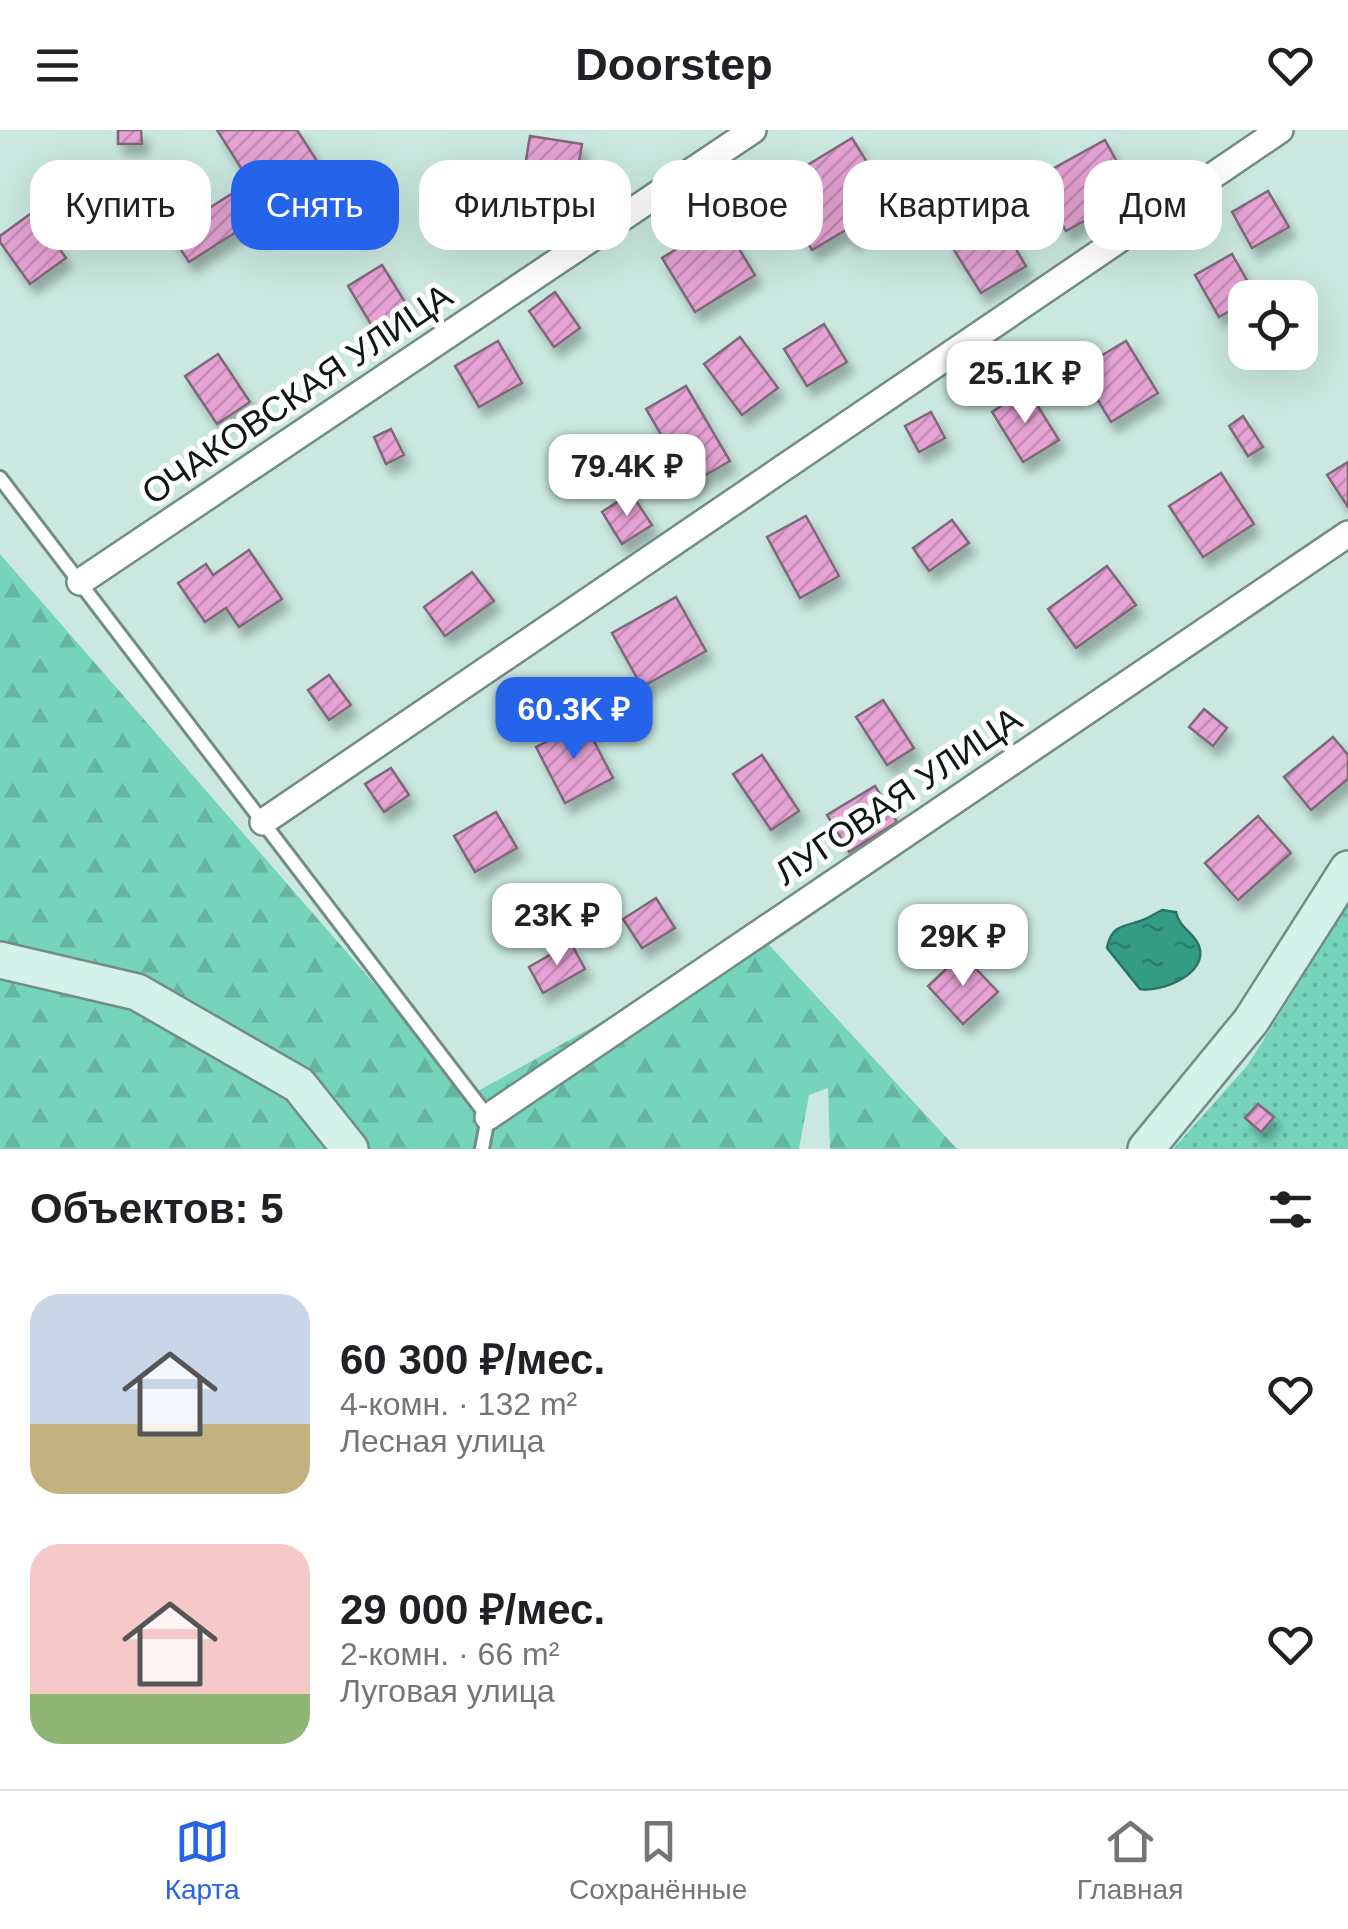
<!DOCTYPE html>
<html lang="ru">
<meta charset="utf-8">
<style>
body{margin:0;font-family:Helvetica,sans-serif;background:#f6f6f6;color:#202124;height:100vh;display:flex;flex-direction:column;font-size:38px;white-space:nowrap}
*{box-sizing:border-box;margin:0}
p{font-size:32px;color:#757577}
.icon{flex:none;width:55px;height:55px;fill:none;stroke:currentColor;stroke-width:2;stroke-linecap:round;stroke-linejoin:round}
.map{position:relative;height:1019px;overflow:hidden}
.sheet{display:flex;flex-direction:column;background:#fff;flex:1}
.sheet>*{flex:none}
.top-card{position:absolute;left:30px;top:30px;width:1290px;height:90px;display:flex;gap:20px}
.controls{position:absolute;left:1228px;top:150px;display:grid;gap:20px}
.controls a{display:grid;place-items:center;width:90px;height:90px;border-radius:20px;background:#fff;box-shadow:0 10px 40px #0002;font-size:50px}
.price{position:absolute;translate:-50% -85px;padding:0 22px;border-radius:20px;background:#fff;color:#222;font-size:32px;line-height:65px;filter:drop-shadow(0 2px 5px #0008)}
.price::after{content:'';position:absolute;left:50%;top:60px;width:30px;height:22px;margin-left:-15px;background:inherit;clip-path:polygon(0 0,100% 0,50% 100%)}
.price.active{background:#2563eb;color:#fff}
ul{padding:0;list-style:none}
li{display:flex;align-items:center;gap:30px;height:250px;padding:0 30px}
li span{display:grid;place-items:center;flex:none;width:280px;height:200px;border-radius:30px;color:#555}
li>.icon{margin-inline-start:auto}
span .icon{width:120px;height:120px;fill:#fffc;stroke-width:1}
li b{font-size:42px}
h2{display:flex;justify-content:space-between;align-items:center;height:120px;padding:0 30px;font-size:42px}
.chip{padding:0 35px;border-radius:30px;background:#fff;box-shadow:0 10px 40px #0002;font-size:35px;line-height:90px}
.chip.active{background:#2563eb;color:#fff}
header{display:flex;justify-content:space-between;align-items:center;height:130px;padding:0 30px;background:#fff;font-size:45px;font-weight:700}
.menu{display:flex;justify-content:space-around;align-items:center;height:140px;border-top:2px solid #e0e0e0;background:#fff;font-size:28px;color:#757577}
.menu a{display:grid;justify-items:center;gap:5px}
.menu .active{color:#2563eb}
.map>svg:first-child{display:block}
</style>
<header><svg class="icon" aria-label="menu" viewBox="0 0 24 24"><path d="M4 6h16M4 12h16M4 18h16"/></svg>Doorstep<svg class="icon" aria-label="heart" viewBox="0 0 24 24"><path d="M12 20l-8-8c-3-5 5-10 8-4 3-6 11-1 8 4z"/></svg></header>
<div class="map">
<svg width="1348" height="1019" viewBox="0 0 1348 1019">
<defs>
<pattern id="forest-firs" width="22" height="20" patternUnits="userSpaceOnUse" patternTransform="scale(2.5)"><rect width="22" height="20" fill="#76d4bb"/><path d="M5 1l3.5 6h-7zM16 11l3.5 6h-7z" fill="#65b5a0"/></pattern>
<pattern id="park-dots" width="8" height="8" patternUnits="userSpaceOnUse" patternTransform="scale(2.5)"><rect width="8" height="8" fill="#76d4bb"/><path d="M2 2h.1M6 6h.1" fill="none" stroke="#65b5a0" stroke-width="1.8" stroke-linecap="round"/></pattern>
<pattern id="water-ripples" width="26" height="14" patternUnits="userSpaceOnUse" patternTransform="scale(2.5)"><rect width="26" height="14" fill="#359c84"/><path d="M2 4q2-2 4 0t4 0M15 11q2-2 4 0t4 0" fill="none" stroke="#2b7e6b"/></pattern>
<pattern id="building-hatch" width="6" height="6" patternUnits="userSpaceOnUse" patternTransform="scale(2.5)"><rect width="6" height="6" fill="#e5a2d3"/><path d="M-1 1l2-2M0 6l6-6M5 7l2-2" fill="none" stroke="#c38bb4"/></pattern>
<filter id="shadow"><feDropShadow dx="6" dy="10" stdDeviation="5" flood-color="#0004"/></filter>
</defs>
<rect width="100%" height="100%" fill="#cae8df"/>
<!-- forest -->
<polygon fill="url(#forest-firs)" points="0,424 471,965 759,804 957,1019 830,1019 828,958 809,965 799,1019 0,1019"/>
<!-- park -->
<polygon fill="url(#park-dots)" points="1348,775 1348,1019 1173,1019 1247,936"/>
<!-- water -->
<path fill="url(#water-ripples)" stroke="#297463" stroke-width="2.5" d="M1162 780 1176 782C1179 798 1194 802 1199 816 1209 844 1160 863 1140 859L1107 818C1111 798 1119 797 1137 792 1146 790 1154 784 1162 780Z"/>
<!-- building -->
<g fill="url(#building-hatch)" stroke="#7e6978" stroke-width="2.5" filter="url(#shadow)">
<polygon points="118,0 141,0 142,14 118,14"/>
<polygon points="217,0 297,0 326,45 189,132 170,103 250,52"/>
<polygon points="530,6 582,14 573,68 521,60"/>
<polygon points="852,8 883,58 875,63 879,70 865,78 876,95 852,110 846,100 812,120 773,56"/>
<polygon points="1105,10 1134,63 1066,101 1036,48"/>
<polygon points="1268,61 1289,97 1252,118 1232,82"/>
<polygon points="33,82 66,128 30,154 0,112 0,106"/>
<polygon points="995,84 1026,136 981,163 949,112"/>
<polygon points="722,91 755,145 695,182 662,128"/>
<polygon points="1232,124 1256,166 1245,168 1245,172 1219,187 1195,145"/>
<polygon points="382,135 410,180 375,201 348,156"/>
<polygon points="555,162 580,198 554,217 529,181"/>
<polygon points="824,194 847,232 807,256 784,219"/>
<polygon points="740,207 778,258 742,285 704,234"/>
<polygon points="498,211 522,253 479,277 455,236"/>
<polygon points="1126,211 1158,263 1111,292 1079,239"/>
<polygon points="1048,218 1063,242 1043,254 1028,230"/>
<polygon points="218,224 250,272 217,294 185,246"/>
<polygon points="686,256 730,331 690,354 646,279"/>
<polygon points="1027,259 1059,310 1023,332 992,282"/>
<polygon points="931,282 945,308 919,322 905,296"/>
<polygon points="1243,286 1263,317 1248,326 1229,296"/>
<polygon points="391,299 404,325 386,334 374,307"/>
<polygon points="1348,332 1348,377 1327,345"/>
<polygon points="1221,343 1254,394 1203,427 1169,376"/>
<polygon points="631,363 652,395 622,414 602,382"/>
<polygon points="806,386 839,446 800,468 767,407"/>
<polygon points="952,390 969,413 929,441 913,418"/>
<polygon points="249,420 282,469 239,497 226,478 205,492 178,453 206,434 213,445"/>
<polygon points="1107,436 1136,475 1076,518 1048,479"/>
<polygon points="472,442 494,471 445,506 424,477"/>
<polygon points="676,467 706,521 642,557 612,503"/>
<polygon points="329,545 351,575 329,590 308,560"/>
<polygon points="883,570 914,618 887,635 856,587"/>
<polygon points="1204,579 1227,598 1213,616 1189,597"/>
<polygon points="584,592 613,648 565,673 536,617"/>
<polygon points="1333,607 1348,625 1348,649 1311,680 1284,647"/>
<polygon points="762,625 799,681 771,700 733,644"/>
<polygon points="391,638 409,665 384,682 365,654"/>
<polygon points="875,656 897,692 849,722 827,685"/>
<polygon points="496,682 517,718 475,742 454,706"/>
<polygon points="1258,686 1291,723 1238,770 1205,733"/>
<polygon points="656,768 675,798 642,818 623,789"/>
<polygon points="571,813 585,839 543,863 529,837"/>
<polygon points="962,824 998,862 963,894 928,856"/>
<polygon points="1258,974 1274,987 1261,1002 1245,988"/>
</g>
<g fill="none" stroke-linecap="round" stroke-linejoin="round">
<defs>
<polyline id="lane" points="0,348 488,987 482,1019"/>
<g id="street">
<polyline points="80,452 753,0"/>
<polyline points="263,692 1280,0"/>
<polyline points="488,987 1348,404"/>
</g>
<g id="secondary">
<polyline points="0,830 137,862 299,955 350,1019"/>
<polyline points="1146,1019 1251,891 1348,739"/>
</g>
</defs>
<!-- lane casing -->
<use href="#lane" stroke="#718d84" stroke-width="18"/>
<!-- street casing -->
<use href="#street" stroke="#718d84" stroke-width="30"/>
<!-- secondary casing -->
<use href="#secondary" stroke="#718d84" stroke-width="40"/>
<!-- lane -->
<use href="#lane" stroke="#fff" stroke-width="12"/>
<!-- street -->
<use href="#street" stroke="#fff" stroke-width="25"/>
<!-- secondary -->
<use href="#secondary" stroke="#d5f2ea" stroke-width="35"/>
</g>
<g text-anchor="middle" stroke-width="10" stroke-linejoin="round" paint-order="stroke">
<!-- street labels -->
<g font-size="35" fill="#0e1815" stroke="#fff">
<text transform="translate(297 264) rotate(-34)" y="12">ОЧАКОВСКАЯ УЛИЦА</text>
<text transform="translate(898 666) rotate(-34)" y="12">ЛУГОВАЯ УЛИЦА</text>
</g>
</g>
</svg>
<div class="controls">
<a><svg class="icon" aria-label="locate" viewBox="0 0 24 24"><circle cx="12" cy="12" r="6"/><path d="M12 2v4M12 18v4M2 12h4M18 12h4"/></svg></a>
</div>
<b class="price" style="left:1025px;top:296px">25.1K ₽</b>
<b class="price" style="left:627px;top:389px">79.4K ₽</b>
<b class="price active" style="left:574px;top:632px">60.3K ₽</b>
<b class="price" style="left:557px;top:838px">23K ₽</b>
<b class="price" style="left:963px;top:859px">29K ₽</b>
<div class="top-card">
<a class="chip">Купить</a>
<a class="chip active">Снять</a>
<a class="chip">Фильтры</a>
<a class="chip">Новое</a>
<a class="chip">Квартира</a>
<a class="chip">Дом</a>
</div>
</div>
<section class="sheet">
<h2>Объектов: 5<svg class="icon" aria-label="filters" viewBox="0 0 24 24"><path d="M4 7h16M4 17h16"/><circle cx="9" cy="7" r="2"/><circle cx="15" cy="17" r="2"/></svg></h2>
<ul>
<li><span style="background:linear-gradient(#c9d6e8 65%,#c2b280 0)"><svg class="icon" aria-label="home" viewBox="0 0 24 24"><path d="M3 11l9-7 9 7M6 9v11h12V9"/></svg></span><div><b>60 300 ₽/мес.</b><p>4-комн. · 132 m²</p><p>Лесная улица</p></div><svg class="icon" aria-label="heart" viewBox="0 0 24 24"><path d="M12 20l-8-8c-3-5 5-10 8-4 3-6 11-1 8 4z"/></svg></li>
<li><span style="background:linear-gradient(#f6c9c9 75%,#8fb573 0)"><svg class="icon" aria-label="home" viewBox="0 0 24 24"><path d="M3 11l9-7 9 7M6 9v11h12V9"/></svg></span><div><b>29 000 ₽/мес.</b><p>2-комн. · 66 m²</p><p>Луговая улица</p></div><svg class="icon" aria-label="heart" viewBox="0 0 24 24"><path d="M12 20l-8-8c-3-5 5-10 8-4 3-6 11-1 8 4z"/></svg></li>
</ul>
</section>
<nav class="menu">
<a class="active"><svg class="icon" aria-label="map" viewBox="0 0 24 24"><path d="M3 6l6-2 6 2 6-2v14l-6 2-6-2-6 2zM9 4v14M15 6v14"/></svg>Карта</a>
<a><svg class="icon" aria-label="saved" viewBox="0 0 24 24"><path d="M7 4h10v16l-5-4-5 4z"/></svg>Сохранённые</a>
<a><svg class="icon" aria-label="home" viewBox="0 0 24 24"><path d="M3 11l9-7 9 7M6 9v11h12V9"/></svg>Главная</a>
</nav>
